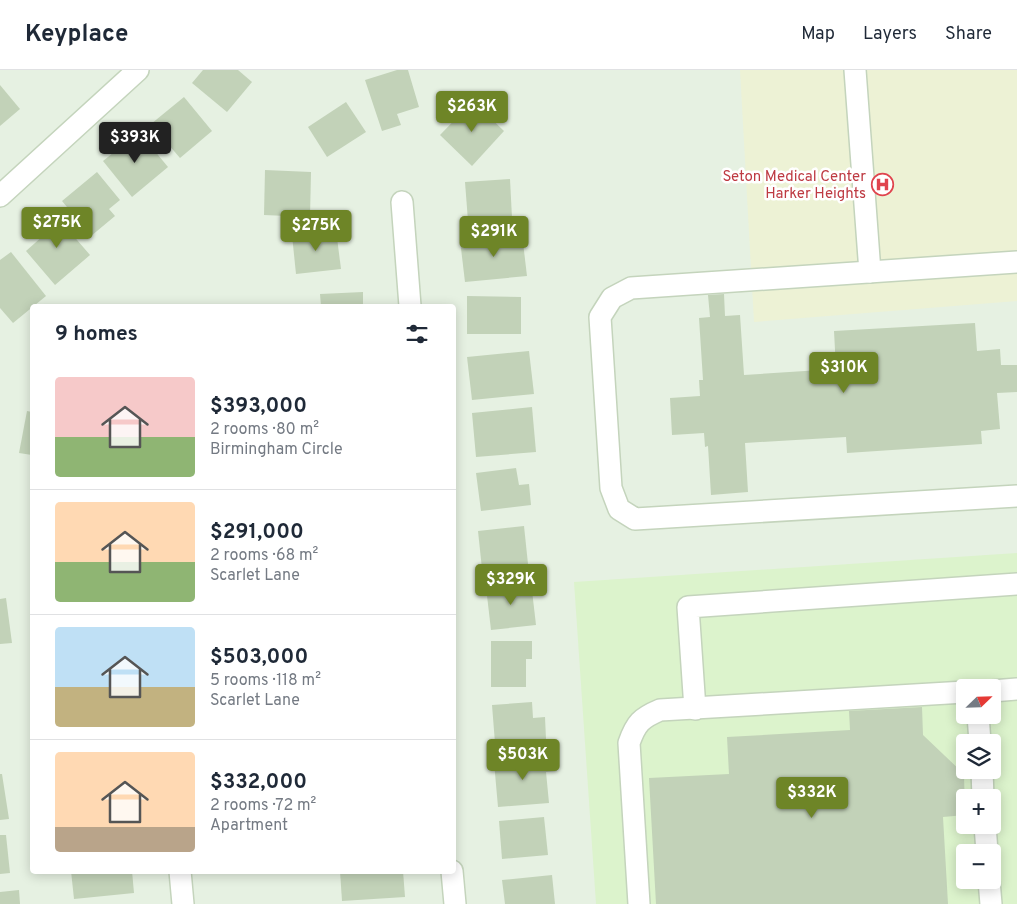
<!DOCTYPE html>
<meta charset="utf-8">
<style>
body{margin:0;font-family:Overpass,sans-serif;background:#f6f6f7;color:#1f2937;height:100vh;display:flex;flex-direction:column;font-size:19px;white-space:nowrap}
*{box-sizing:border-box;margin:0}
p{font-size:16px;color:#747a83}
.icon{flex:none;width:28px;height:28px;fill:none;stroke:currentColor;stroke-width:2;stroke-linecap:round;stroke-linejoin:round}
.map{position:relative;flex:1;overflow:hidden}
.sheet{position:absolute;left:30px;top:234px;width:426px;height:570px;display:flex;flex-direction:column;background:#fff;border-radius:5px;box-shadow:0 2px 12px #0003}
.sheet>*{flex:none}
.needle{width:32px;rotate:67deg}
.fabs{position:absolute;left:956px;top:609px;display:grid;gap:10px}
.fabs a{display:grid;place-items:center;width:45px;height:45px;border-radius:5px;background:#fff;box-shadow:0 2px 12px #0003;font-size:25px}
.price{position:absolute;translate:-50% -42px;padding:0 11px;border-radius:5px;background:#6e8527;color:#fff;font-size:16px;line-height:32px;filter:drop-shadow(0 1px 2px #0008)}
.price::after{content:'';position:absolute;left:50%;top:30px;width:15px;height:11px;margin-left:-8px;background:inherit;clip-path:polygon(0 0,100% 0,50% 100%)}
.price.current{background:#222;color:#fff}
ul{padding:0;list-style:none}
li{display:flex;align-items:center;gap:15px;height:125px;padding:0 25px}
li+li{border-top:1px solid #e0e1e3}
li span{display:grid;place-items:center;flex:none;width:140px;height:100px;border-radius:5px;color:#555}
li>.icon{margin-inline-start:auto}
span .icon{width:60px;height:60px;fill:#fffc;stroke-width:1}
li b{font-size:21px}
h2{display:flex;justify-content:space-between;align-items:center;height:60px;padding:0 25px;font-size:21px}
header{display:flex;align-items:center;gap:30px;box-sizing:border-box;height:70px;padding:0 25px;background:#fff;border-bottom:1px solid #e0e1e3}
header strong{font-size:24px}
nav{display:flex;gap:28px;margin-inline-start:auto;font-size:18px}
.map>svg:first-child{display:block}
</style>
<header>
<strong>Keyplace</strong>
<nav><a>Map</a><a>Layers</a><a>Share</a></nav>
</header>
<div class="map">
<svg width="1017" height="834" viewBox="0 0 1017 834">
<rect width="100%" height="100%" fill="#e6f1e2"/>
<!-- commercial -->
<path fill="#dcf3cc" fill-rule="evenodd" d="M1017 483V834H596L574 512ZM965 618H992V645H965ZM965 672H992V700H965ZM965 728H992V755H965ZM965 782H992V810H965Z"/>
<!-- medical -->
<polygon fill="#edf2d5" points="740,0 1017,0 1017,231 754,252"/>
<!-- building -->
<g fill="#c2d2b8">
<polygon points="203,0 238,0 252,12 227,42 192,13"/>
<polygon points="397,0 408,0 419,37 397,44 401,55 382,61 365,10"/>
<polygon points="0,15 20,39 0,56"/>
<polygon points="184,27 212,61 180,88 151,54"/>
<polygon points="473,31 504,61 472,96 440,65"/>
<polygon points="346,32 366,62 327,87 308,57"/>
<polygon points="139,62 168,97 132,127 103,91"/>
<polygon points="265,100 311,102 310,147 264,145"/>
<polygon points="97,102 120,130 109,139 115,146 91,166 62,131"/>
<polygon points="510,109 512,148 468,151 465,112"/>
<polygon points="52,141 90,185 55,215 26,181 44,165 35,156"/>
<polygon points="336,160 341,199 296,204 292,165"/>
<polygon points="522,164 527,206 465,212 460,170"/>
<polygon points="11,182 46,226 13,253 0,238 0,190"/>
<polygon points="363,222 363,236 321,236 320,224"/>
<polygon points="724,224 725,246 740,245 744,305 836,299 834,261 975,253 977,281 1000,279 1001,295 1017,295 1017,322 997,323 1000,359 981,361 982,374 847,383 846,367 745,373 748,422 711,425 708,376 705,377 704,363 672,365 670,328 700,326 699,310 703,310 699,248 710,247 708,225"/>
<polygon points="467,226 521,227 521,264 467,264"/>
<polygon points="529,281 534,324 472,330 467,287"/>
<polygon points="532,337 536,382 476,387 472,343"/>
<polygon points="27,341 32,342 32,385 19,383"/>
<polygon points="516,398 519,415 529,414 531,435 481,441 476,403"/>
<polygon points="524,456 528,494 482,499 478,461"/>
<polygon points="531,512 536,555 491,560 486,517"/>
<polygon points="6,528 12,573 0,574 0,529"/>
<polygon points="491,571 532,571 532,589 526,589 526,617 491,617"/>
<polygon points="532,632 533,648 545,647 546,669 495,673 492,635"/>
<polygon points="922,637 923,665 964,704 965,745 943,747 948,834 656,834 649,708 729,704 727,667 850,660 849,641"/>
<polygon points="556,686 557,701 546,702 549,733 498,737 494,692"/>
<polygon points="0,704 2,704 9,749 0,750"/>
<polygon points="544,747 548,785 502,789 499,751"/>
<polygon points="0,765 6,765 10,803 0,804"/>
<polygon points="71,801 132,801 134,823 74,829"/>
<polygon points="340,801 403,801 405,827 342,831"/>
<polygon points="552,805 555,834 505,834 502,810"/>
<polygon points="19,820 20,834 0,834 0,822"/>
</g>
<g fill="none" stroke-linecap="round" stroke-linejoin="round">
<defs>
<g id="minor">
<polyline points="855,0 870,202"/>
<polyline points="0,126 138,0"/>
<polyline points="402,132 410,236"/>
<polyline points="1017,192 631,218 612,228 600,247 611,418 619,439 635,449 1017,426"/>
<polyline points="992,621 1017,619"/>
<polyline points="695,639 688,537 1017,514"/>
<polyline points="978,645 980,672"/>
<polyline points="982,700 983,728"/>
<polyline points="985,755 987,782"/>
<polyline points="180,801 183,834"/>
<polyline points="452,801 455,834"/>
<polyline points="989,810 991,834"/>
<path d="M639 834 629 673C636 653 641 648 660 640L965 622"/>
</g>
</defs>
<!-- minor casing -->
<use href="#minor" stroke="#c4d4bc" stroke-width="24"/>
<!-- minor -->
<use href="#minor" stroke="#fff" stroke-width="21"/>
</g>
<!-- icons -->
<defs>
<symbol id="hospital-ring" viewBox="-11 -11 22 22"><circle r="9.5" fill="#fff" stroke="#e0444e" stroke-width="1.5"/><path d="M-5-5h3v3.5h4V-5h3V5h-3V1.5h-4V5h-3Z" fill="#e0444e"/></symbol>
</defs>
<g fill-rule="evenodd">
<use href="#hospital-ring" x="870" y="102" width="25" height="25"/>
</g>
<g text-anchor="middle" stroke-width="5" stroke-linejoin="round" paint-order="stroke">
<!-- health labels -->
<g font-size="15" fill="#be3a42" stroke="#fff" text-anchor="end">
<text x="866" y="111">Seton Medical Center<tspan x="866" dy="17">Harker Heights</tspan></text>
</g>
</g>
</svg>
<div class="fabs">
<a><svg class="needle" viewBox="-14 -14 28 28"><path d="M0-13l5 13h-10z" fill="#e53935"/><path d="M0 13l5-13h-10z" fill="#747a83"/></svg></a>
<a><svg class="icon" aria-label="layers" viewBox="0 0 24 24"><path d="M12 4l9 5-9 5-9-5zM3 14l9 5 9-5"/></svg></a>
<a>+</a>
<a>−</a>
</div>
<b class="price" style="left:472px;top:63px">$263K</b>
<b class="price current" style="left:135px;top:94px">$393K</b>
<b class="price" style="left:57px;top:179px">$275K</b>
<b class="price" style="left:316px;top:182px">$275K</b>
<b class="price" style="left:494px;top:188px">$291K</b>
<b class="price" style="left:844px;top:324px">$310K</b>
<b class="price" style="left:511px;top:536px">$329K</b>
<b class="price" style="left:523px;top:711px">$503K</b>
<b class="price" style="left:812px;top:749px">$332K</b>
<section class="sheet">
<h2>9 homes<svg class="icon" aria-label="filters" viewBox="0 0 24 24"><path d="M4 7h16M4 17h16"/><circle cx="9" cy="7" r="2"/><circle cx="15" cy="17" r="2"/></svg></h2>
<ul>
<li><span style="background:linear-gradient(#f6c9c9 60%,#8fb573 0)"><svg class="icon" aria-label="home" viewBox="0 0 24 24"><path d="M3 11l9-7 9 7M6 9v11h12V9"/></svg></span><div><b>$393,000</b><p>2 rooms · 80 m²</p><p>Birmingham Circle</p></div></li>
<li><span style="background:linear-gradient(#ffd9b3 60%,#8fb573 0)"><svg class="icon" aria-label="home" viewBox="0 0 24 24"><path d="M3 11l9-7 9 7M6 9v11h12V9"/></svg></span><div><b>$291,000</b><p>2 rooms · 68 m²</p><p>Scarlet Lane</p></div></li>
<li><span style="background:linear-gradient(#bfe0f5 60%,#c2b280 0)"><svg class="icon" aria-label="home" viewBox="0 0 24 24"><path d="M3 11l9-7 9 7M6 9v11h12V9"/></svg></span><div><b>$503,000</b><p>5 rooms · 118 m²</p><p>Scarlet Lane</p></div></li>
<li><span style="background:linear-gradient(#ffd9b3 75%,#b9a48a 0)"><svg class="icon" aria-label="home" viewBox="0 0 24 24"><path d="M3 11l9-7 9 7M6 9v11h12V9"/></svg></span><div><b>$332,000</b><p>2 rooms · 72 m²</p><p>Apartment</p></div></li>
</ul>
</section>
</div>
